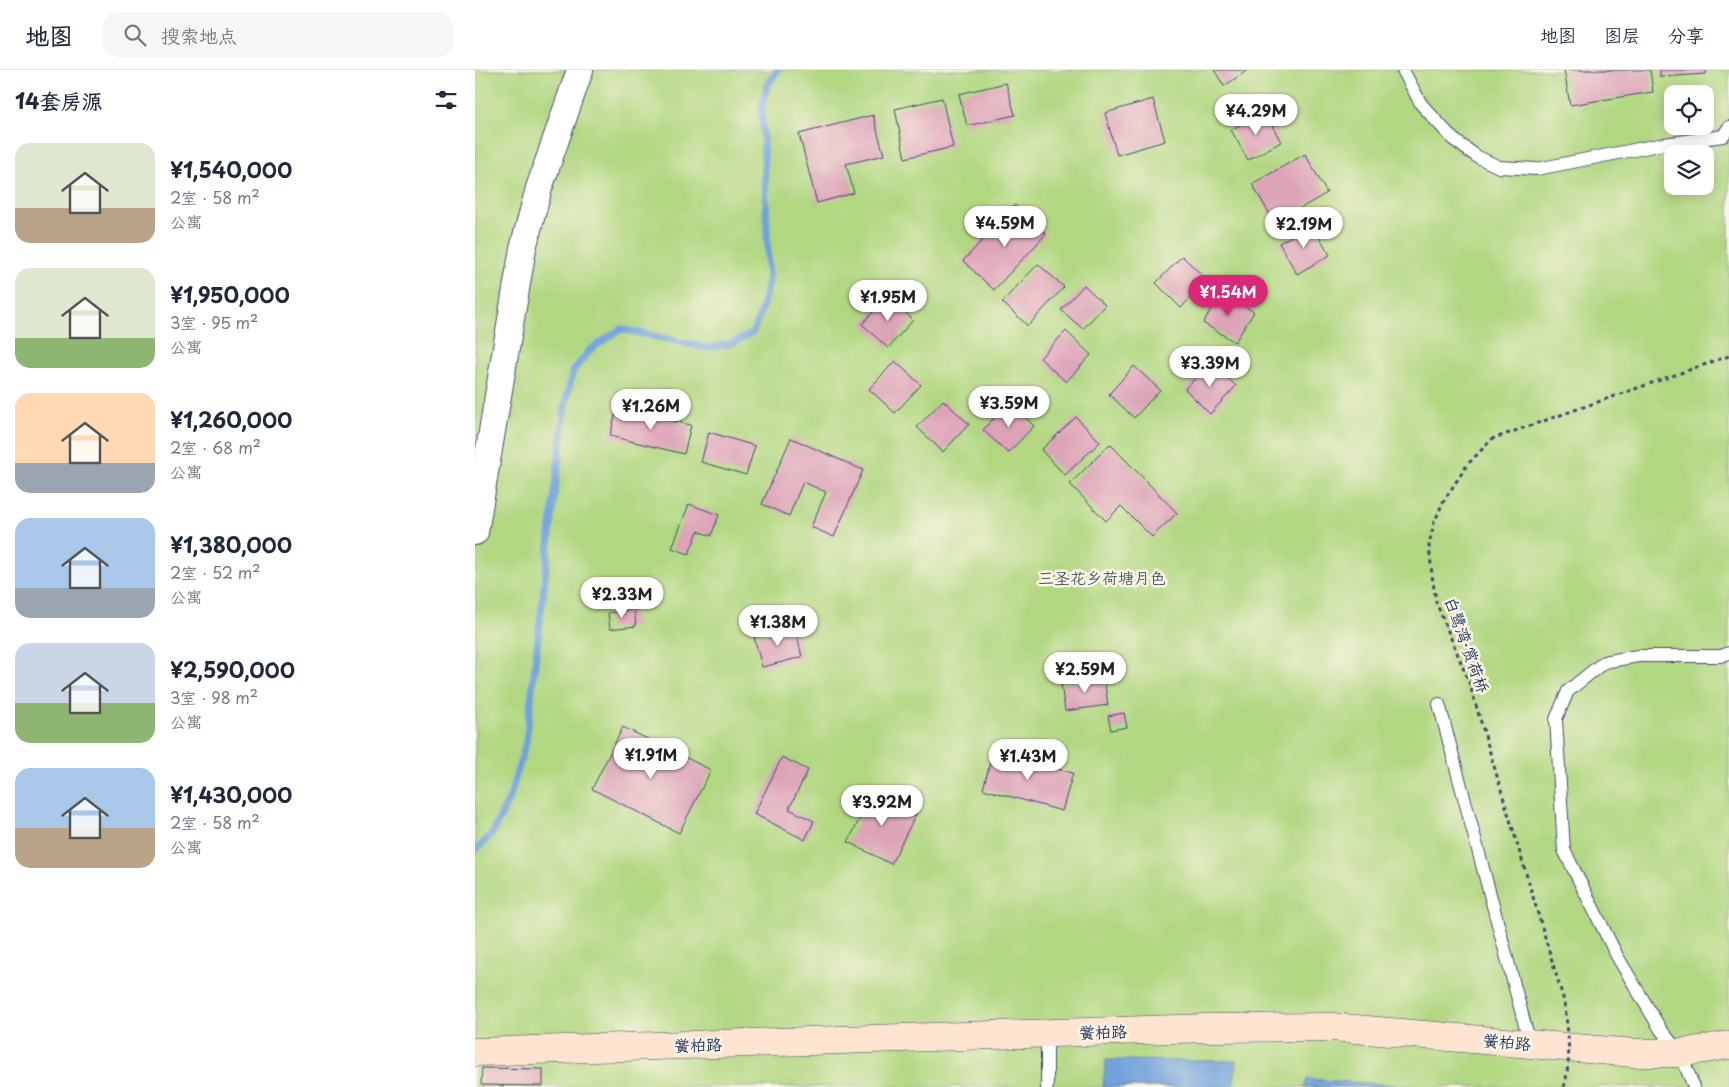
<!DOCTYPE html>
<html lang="zh">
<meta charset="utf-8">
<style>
body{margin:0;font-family:"Playpen Sans","LXGW WenKai TC",sans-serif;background:#f6f6f7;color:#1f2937;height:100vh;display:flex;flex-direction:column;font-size:19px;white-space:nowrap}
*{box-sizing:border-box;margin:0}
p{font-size:16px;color:#747a83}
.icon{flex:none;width:28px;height:28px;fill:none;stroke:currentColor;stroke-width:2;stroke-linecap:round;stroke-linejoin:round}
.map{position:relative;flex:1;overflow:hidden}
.drawer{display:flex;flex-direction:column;background:#fff;width:475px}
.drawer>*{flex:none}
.fabs{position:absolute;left:1189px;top:15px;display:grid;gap:10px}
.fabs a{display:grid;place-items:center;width:50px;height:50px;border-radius:10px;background:#fff;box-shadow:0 2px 12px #0003;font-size:25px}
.price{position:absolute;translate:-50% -42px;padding:0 11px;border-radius:18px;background:#fff;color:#222;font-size:16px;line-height:32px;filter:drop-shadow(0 1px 2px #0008)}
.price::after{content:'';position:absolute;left:50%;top:30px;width:15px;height:11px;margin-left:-8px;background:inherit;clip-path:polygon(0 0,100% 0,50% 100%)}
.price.on{background:#db2777;color:#fff}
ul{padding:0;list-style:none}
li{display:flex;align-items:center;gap:15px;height:125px;padding:0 15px}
li span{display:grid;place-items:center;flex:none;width:140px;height:100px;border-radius:15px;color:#555}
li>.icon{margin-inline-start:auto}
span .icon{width:60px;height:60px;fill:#fffc;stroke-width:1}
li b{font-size:21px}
h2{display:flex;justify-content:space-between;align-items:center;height:60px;padding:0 15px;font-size:21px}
header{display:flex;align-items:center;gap:30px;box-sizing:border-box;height:70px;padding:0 25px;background:#fff;border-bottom:1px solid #e0e1e3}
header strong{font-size:24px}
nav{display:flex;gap:28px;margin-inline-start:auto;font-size:18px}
.search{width:350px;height:45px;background:#f6f6f7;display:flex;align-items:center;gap:12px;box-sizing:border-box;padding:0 18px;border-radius:15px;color:#747a83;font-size:19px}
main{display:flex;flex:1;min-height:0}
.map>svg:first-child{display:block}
</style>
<header>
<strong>地图</strong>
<div class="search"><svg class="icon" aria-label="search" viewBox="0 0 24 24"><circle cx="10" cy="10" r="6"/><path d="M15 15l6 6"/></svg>搜索地点</div>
<nav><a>地图</a><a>图层</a><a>分享</a></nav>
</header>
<main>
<section class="drawer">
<h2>14套房源<svg class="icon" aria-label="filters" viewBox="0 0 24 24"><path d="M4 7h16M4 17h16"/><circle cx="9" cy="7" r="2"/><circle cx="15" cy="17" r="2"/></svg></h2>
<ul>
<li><span style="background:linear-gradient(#dfe7d0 65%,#b9a48a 0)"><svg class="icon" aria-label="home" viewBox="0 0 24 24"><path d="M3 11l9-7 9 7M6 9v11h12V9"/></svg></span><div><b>¥1,540,000</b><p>2室 · 58 m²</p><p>公寓</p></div></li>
<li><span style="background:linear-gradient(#dfe7d0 70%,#8fb573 0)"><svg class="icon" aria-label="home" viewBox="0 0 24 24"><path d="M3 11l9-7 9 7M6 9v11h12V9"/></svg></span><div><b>¥1,950,000</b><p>3室 · 95 m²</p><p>公寓</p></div></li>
<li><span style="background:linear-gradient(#ffd9b3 70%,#9aa5b1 0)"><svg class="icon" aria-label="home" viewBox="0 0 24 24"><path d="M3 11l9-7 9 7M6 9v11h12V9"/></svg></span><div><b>¥1,260,000</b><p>2室 · 68 m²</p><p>公寓</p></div></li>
<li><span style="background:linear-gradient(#a9c7e8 70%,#9aa5b1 0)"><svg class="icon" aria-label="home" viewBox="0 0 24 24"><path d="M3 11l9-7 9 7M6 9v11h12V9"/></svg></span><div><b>¥1,380,000</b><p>2室 · 52 m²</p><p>公寓</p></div></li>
<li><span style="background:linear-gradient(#c9d6e8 60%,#8fb573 0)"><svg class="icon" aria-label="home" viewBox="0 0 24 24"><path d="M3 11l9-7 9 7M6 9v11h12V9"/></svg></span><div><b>¥2,590,000</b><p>3室 · 98 m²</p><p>公寓</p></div></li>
<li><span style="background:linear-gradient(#a9c7e8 60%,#b9a48a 0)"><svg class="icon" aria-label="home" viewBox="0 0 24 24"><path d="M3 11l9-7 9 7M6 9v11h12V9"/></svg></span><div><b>¥1,430,000</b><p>2室 · 58 m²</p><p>公寓</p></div></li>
</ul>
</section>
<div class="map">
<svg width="1254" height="1017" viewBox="0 0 1254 1017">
<rect width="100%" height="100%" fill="#fcf5e5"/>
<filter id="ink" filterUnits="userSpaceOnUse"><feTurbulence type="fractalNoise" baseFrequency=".02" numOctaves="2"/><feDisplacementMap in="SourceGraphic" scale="10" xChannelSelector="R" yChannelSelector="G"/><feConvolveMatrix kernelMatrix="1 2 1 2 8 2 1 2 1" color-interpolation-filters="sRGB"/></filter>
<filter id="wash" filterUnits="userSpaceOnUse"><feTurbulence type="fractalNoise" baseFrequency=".0096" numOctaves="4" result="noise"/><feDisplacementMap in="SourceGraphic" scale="20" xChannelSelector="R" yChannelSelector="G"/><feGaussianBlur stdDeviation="1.12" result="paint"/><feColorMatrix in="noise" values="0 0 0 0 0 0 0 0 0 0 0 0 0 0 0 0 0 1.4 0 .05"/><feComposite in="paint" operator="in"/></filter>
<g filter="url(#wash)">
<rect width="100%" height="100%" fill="#f2ebd0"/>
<!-- green -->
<path fill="#b1d781" stroke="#668370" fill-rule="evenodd" d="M0 0H1254V1017H0ZM1198 24H1230V56H1198ZM1198 84H1230V116H1198Z"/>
<!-- water -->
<g fill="#70a2db" stroke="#46689c">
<polygon points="631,990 762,991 758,1017 628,1017"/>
<polygon points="832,1009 948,1017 830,1017"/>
</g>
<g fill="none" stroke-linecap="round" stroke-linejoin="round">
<!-- stream -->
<polyline stroke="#70a2db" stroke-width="7" points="0,781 17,764 35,727 51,672 90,336 98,301 115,280 146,259 233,278 258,273 278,262 287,238 294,211 287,35 293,14 303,0"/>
</g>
<g id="blocks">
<!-- building -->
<g fill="#dca3b7">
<polygon points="739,0 773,0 749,16"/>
<polygon points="1089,0 1175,0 1178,22 1095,35"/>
<polygon points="1185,0 1231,0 1231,4 1185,7"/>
<polygon points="531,13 540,45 492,56 484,24"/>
<polygon points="467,28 478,77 430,88 420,39"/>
<polygon points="678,29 690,71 642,85 630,43"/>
<polygon points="789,41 806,72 773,90 756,60"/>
<polygon points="398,45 409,85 371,94 379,123 342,133 324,64"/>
<polygon points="830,84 852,123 800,153 777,114"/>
<polygon points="540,135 571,164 519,220 488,191"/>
<polygon points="837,155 855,185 822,204 804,173"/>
<polygon points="707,186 732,210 706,238 681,213"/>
<polygon points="563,194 589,217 553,256 527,232"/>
<polygon points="609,215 630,235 608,259 586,240"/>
<polygon points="747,222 779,242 760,272 728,253"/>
<polygon points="413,226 438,250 413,278 387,254"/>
<polygon points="591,261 616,285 591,312 565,288"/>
<polygon points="420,291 446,315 420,343 394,319"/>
<polygon points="736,292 761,316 735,344 710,319"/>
<polygon points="659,296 685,320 659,348 634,324"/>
<polygon points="468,330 494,354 468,382 442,357"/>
<polygon points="534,332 559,356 533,383 508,360"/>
<polygon points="142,338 216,355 209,384 135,366"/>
<polygon points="601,347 625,372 590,405 566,380"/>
<polygon points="234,362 280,376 271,405 226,392"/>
<polygon points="316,368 388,400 359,467 336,457 351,422 328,412 314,446 287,434"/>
<polygon points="635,374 702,443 677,467 646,436 631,451 595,414"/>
<polygon points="214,434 244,445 236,466 223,461 214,484 197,478"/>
<polygon points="159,539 161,556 135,559 133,543"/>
<polygon points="320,557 327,587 287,597 279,567"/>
<polygon points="629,607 633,635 590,641 586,614"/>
<polygon points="649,643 652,657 636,660 633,646"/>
<polygon points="148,657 236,700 204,763 117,719"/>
<polygon points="518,682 598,703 587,741 508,719"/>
<polygon points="307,687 333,700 314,739 339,751 330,770 279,744"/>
<polygon points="399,720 442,742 416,794 373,772"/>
<polygon points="7,998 68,999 68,1016 6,1015"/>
</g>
</g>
</g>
<g filter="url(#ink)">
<use href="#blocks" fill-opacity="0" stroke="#3b4b6f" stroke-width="1"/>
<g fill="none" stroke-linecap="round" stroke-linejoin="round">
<defs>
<g id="lane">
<polyline points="928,0 946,34 978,69 1001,86 1024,97 1062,99 1189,74 1248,66 1254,57"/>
<polyline points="964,634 1055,974"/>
<polyline points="572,963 572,1017"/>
<polyline points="1219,1017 1205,983 1186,960 1142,886 1089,780 1081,649 1093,621 1129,592 1163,586 1246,586 1254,583"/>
</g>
<polyline id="street" points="0,462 48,178 64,118 105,0"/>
<polyline id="secondary" points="0,982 732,958 857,957 1159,983 1205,983 1254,975"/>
</defs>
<!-- lane casing -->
<use href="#lane" stroke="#3b4b6f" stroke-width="14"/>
<!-- street casing -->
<use href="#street" stroke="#3b4b6f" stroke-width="28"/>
<!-- secondary casing -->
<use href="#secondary" stroke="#3b4b6f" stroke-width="29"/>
<!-- lane -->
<use href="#lane" stroke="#fff" stroke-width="12"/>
<!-- street -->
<use href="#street" stroke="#fff" stroke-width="26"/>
<!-- secondary -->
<use href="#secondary" stroke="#fde4d1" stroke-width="28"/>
<!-- path-bridge -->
<path stroke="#3b4b6f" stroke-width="3" stroke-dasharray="4 4" stroke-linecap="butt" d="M1089 1017C1097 988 1093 960 1089 931L994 612 961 532 957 505 954 475 959 453 968 432 992 395 1017 369 1254 286"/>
</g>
</g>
<g text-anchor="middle" stroke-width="5" stroke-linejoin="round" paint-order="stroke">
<!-- park labels -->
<g font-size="16" fill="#405967" stroke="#fcf5e5">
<text x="627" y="514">三圣花乡荷塘月色</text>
</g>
<!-- street labels -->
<g font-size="16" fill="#1b2f5e" stroke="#fcf5e5">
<text transform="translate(992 575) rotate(70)" y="6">白鹭湾·赏荷桥</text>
<text transform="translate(628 962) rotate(-2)" y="6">黉柏路</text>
<text transform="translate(1032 972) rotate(5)" y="6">黉柏路</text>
<text transform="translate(223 975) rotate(-2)" y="6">黉柏路</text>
</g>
</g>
</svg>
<div class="fabs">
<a><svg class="icon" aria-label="locate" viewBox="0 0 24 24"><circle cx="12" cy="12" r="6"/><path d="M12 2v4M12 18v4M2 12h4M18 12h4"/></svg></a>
<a><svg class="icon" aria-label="layers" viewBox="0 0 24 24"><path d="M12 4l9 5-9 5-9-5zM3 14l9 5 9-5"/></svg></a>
</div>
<b class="price" style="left:781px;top:66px">¥4.29M</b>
<b class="price" style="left:530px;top:178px">¥4.59M</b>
<b class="price" style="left:829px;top:179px">¥2.19M</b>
<b class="price on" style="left:753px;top:247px">¥1.54M</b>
<b class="price" style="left:413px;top:252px">¥1.95M</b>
<b class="price" style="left:735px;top:318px">¥3.39M</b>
<b class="price" style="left:534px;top:358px">¥3.59M</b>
<b class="price" style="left:176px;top:361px">¥1.26M</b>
<b class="price" style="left:147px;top:549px">¥2.33M</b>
<b class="price" style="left:303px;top:577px">¥1.38M</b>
<b class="price" style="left:610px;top:624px">¥2.59M</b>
<b class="price" style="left:176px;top:710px">¥1.91M</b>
<b class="price" style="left:553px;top:711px">¥1.43M</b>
<b class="price" style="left:407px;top:757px">¥3.92M</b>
</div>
</main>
